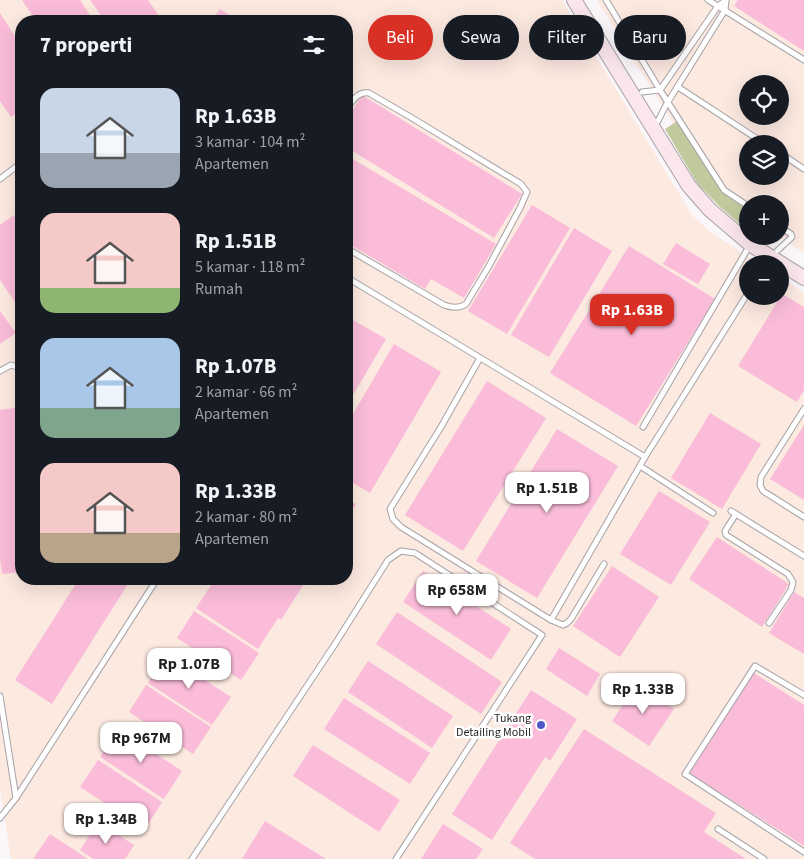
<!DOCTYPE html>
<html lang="id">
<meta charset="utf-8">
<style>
body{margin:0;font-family:"Source Sans 3",sans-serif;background:#20242c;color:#f1f3f6;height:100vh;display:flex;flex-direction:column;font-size:19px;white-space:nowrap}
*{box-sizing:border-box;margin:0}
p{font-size:16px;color:#9ea1a6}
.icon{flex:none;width:28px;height:28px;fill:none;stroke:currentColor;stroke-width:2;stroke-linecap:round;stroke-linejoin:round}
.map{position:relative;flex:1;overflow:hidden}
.panel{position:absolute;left:15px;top:15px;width:338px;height:570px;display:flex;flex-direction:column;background:#171b24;border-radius:20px;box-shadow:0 5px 20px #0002}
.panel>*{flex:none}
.banner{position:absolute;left:368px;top:15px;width:361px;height:45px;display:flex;gap:10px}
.buttons{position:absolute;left:739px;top:75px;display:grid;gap:10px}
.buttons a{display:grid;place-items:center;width:50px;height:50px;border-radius:50%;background:#171b24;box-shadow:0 5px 20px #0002;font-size:25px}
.price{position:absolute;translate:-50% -42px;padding:0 11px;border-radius:10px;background:#fff;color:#222;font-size:16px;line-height:32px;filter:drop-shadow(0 1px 2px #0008)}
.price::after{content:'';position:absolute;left:50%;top:30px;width:15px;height:11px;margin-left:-8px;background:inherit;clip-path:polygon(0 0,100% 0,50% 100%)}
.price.on{background:#d93025;color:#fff}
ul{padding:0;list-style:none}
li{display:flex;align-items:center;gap:15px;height:125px;padding:0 25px}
li span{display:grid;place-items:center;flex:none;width:140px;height:100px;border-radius:15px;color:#555}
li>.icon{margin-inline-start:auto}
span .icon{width:60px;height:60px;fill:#fffc;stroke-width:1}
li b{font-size:21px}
h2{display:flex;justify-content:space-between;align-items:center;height:60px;padding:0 25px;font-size:21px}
.chip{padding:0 18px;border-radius:22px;background:#171b24;box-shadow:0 5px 20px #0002;font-size:18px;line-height:45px}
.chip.on{background:#d93025;color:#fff}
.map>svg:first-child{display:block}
</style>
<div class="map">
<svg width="804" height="859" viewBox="0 0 804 859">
<rect width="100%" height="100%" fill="#faf6fa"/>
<!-- industrial -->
<g fill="#fce9e0" fill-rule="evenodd">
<path d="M0 0H562L692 215 708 230 759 264H748V296H780V277L804 293V859H11L0 789ZM21 21H346V579H21Z"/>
<path d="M597 0H804V253L778 236H780V204H748L747 216 706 177ZM748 84H780V116H748ZM748 144H780V176H748Z"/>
</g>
<!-- green -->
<polygon fill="#c1ca9c" points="679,120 722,192 747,210 747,230 720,207 697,183 665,129"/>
<!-- building -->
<g fill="#fabcd9">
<polygon points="22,0 80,0 94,21 36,21"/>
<polygon points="90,0 148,0 159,16 151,21 105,21"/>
<polygon points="738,0 804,0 804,51 734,6"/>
<polygon points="220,9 239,21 211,21"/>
<polygon points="0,13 21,46 21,110 11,117 0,101"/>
<polygon points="362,95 522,194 494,238 346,147 346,121"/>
<polygon points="346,155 496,244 464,298 431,279 425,289 346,242"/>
<polygon points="532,205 570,228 507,334 468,311"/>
<polygon points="14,215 21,226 21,311 0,280 0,225"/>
<polygon points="574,228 612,251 549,357 511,335"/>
<polygon points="676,243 710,264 698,284 663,264"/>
<polygon points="629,246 715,299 636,426 550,373"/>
<polygon points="782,294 804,307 804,390 797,402 738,366"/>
<polygon points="0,311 16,333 0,344"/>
<polygon points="346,316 386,339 346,407"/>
<polygon points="394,344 441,372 370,493 346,479 346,426"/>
<polygon points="487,381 546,418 463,551 405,515"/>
<polygon points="21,407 21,572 2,574 0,558 0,410"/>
<polygon points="710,413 761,444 722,509 671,478"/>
<polygon points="804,425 804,500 770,479"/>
<polygon points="557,429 618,466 537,598 476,561"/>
<polygon points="659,491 710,522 671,585 620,554"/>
<polygon points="346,498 356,504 346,519"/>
<polygon points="717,537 789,584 762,627 689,579"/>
<polygon points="612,566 659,597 620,657 573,626"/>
<polygon points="423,571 511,629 491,660 403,602"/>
<polygon points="79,579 120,579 128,584 52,704 15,680"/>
<polygon points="215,579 307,579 281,620 278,618 258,649 196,608"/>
<polygon points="794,592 804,598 804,654 769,633"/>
<polygon points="194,611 259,653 241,680 177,638"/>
<polygon points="397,612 502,682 481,714 376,644"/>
<polygon points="559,648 600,674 587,696 546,669"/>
<polygon points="166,655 231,697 212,725 148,683"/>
<polygon points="368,661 453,716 432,748 348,692"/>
<polygon points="752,672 804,705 804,846 689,773"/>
<polygon points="637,684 674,709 649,746 612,721"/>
<polygon points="146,685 211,727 193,754 129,712"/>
<polygon points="531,690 577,719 550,761 545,757 492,840 452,814"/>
<polygon points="344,698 430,753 410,784 324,729"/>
<polygon points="118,729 182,771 164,799 100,757"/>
<polygon points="584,729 716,813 704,832 746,859 535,859 510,843"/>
<polygon points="313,745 400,800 379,832 293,776"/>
<polygon points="98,760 162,802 145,829 80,787"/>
<polygon points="265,821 326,859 242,859"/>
<polygon points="98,822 134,845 125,859 93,859 80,850"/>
<polygon points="443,824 483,849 476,859 421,859"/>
<polygon points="50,834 88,859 33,859"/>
</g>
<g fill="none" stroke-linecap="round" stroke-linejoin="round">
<defs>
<g id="lane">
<polyline points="606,0 660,90 724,190 748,206"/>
<polyline points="708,0 804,60"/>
<polyline points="678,87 765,144"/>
<polyline points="642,92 660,90 718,6 726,0"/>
<path d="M346 110C352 102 357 91 369 93L412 118 521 184 527 192 520 208 489 266 466 304C459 309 452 308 444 305L346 248"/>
<polyline points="658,121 666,105 725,10 726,0"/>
<polyline points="780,153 804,169"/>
<polyline points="0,179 21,163"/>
<polyline points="777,251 792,237 791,234 780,227"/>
<polyline points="346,277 645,457"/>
<polyline points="480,358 441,427 390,509 393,519 401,527 551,620 563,625 567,623 571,619 604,564"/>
<polyline points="0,371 11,365 21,368"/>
<polyline points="804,409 761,477 760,485 763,491 804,517"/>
<polyline points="643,427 750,245"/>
<polyline points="640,466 713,513"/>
<polyline points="731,511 804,556"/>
<polyline points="736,514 725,531 726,535 788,574 793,582 791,590 769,623"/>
<polyline points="551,620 645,457 748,293"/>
<polyline points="804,695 755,666 685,774 804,852"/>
<polyline points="0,696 16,798"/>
<polyline points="0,818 16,798 157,579"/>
<polyline points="718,829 764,859"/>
<polyline points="192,859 335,644 388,560 401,551 415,553 542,635 396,859"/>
</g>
<polyline id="secondary" points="574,0 689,186 710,210 750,244 804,278"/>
</defs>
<!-- lane casing -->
<use href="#lane" stroke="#a6a2a7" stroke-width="7"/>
<!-- secondary casing -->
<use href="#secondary" stroke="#a6a2a7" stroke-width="16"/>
<!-- lane -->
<use href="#lane" stroke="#fff" stroke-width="5"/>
<!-- secondary -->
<use href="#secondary" stroke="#fbe6ec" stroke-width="14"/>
</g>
<!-- markers -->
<circle fill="#5256cc" stroke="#fff" stroke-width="2" cx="541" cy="725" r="5"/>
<g text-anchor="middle" stroke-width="5" stroke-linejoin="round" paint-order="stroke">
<!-- poi labels -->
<g font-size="12" fill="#282628" stroke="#fff" text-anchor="end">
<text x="531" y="722">Tukang<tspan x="531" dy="14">Detailing Mobil</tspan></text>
</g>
</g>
</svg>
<div class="buttons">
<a><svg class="icon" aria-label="locate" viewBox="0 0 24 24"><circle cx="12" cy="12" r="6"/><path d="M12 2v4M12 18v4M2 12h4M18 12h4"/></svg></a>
<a><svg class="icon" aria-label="layers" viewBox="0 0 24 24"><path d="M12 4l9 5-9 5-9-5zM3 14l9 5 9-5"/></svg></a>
<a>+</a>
<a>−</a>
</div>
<b class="price on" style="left:632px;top:336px">Rp 1.63B</b>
<b class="price" style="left:547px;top:514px">Rp 1.51B</b>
<b class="price" style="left:457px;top:616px">Rp 658M</b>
<b class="price" style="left:189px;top:690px">Rp 1.07B</b>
<b class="price" style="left:643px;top:715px">Rp 1.33B</b>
<b class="price" style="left:141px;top:764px">Rp 967M</b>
<b class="price" style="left:106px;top:845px">Rp 1.34B</b>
<div class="banner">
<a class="chip on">Beli</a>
<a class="chip">Sewa</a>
<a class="chip">Filter</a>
<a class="chip">Baru</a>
</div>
<section class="panel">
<h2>7 properti<svg class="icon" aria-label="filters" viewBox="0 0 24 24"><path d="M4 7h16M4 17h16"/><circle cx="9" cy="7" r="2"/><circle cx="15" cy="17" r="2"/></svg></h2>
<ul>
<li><span style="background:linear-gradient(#c9d6e8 65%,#9aa5b1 0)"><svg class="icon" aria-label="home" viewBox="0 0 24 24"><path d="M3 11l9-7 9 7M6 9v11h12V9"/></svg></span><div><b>Rp 1.63B</b><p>3 kamar · 104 m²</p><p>Apartemen</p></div></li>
<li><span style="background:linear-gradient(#f6c9c9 75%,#8fb573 0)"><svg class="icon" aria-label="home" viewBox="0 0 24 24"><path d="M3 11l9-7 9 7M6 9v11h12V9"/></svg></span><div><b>Rp 1.51B</b><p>5 kamar · 118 m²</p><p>Rumah</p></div></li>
<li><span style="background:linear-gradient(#a9c7e8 70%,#7fa58c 0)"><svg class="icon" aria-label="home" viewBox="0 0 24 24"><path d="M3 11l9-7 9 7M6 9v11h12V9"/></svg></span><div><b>Rp 1.07B</b><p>2 kamar · 66 m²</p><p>Apartemen</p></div></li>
<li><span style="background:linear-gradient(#f6c9c9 70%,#b9a48a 0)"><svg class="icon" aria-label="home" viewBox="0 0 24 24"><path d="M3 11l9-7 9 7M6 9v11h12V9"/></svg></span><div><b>Rp 1.33B</b><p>2 kamar · 80 m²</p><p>Apartemen</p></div></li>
</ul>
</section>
</div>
